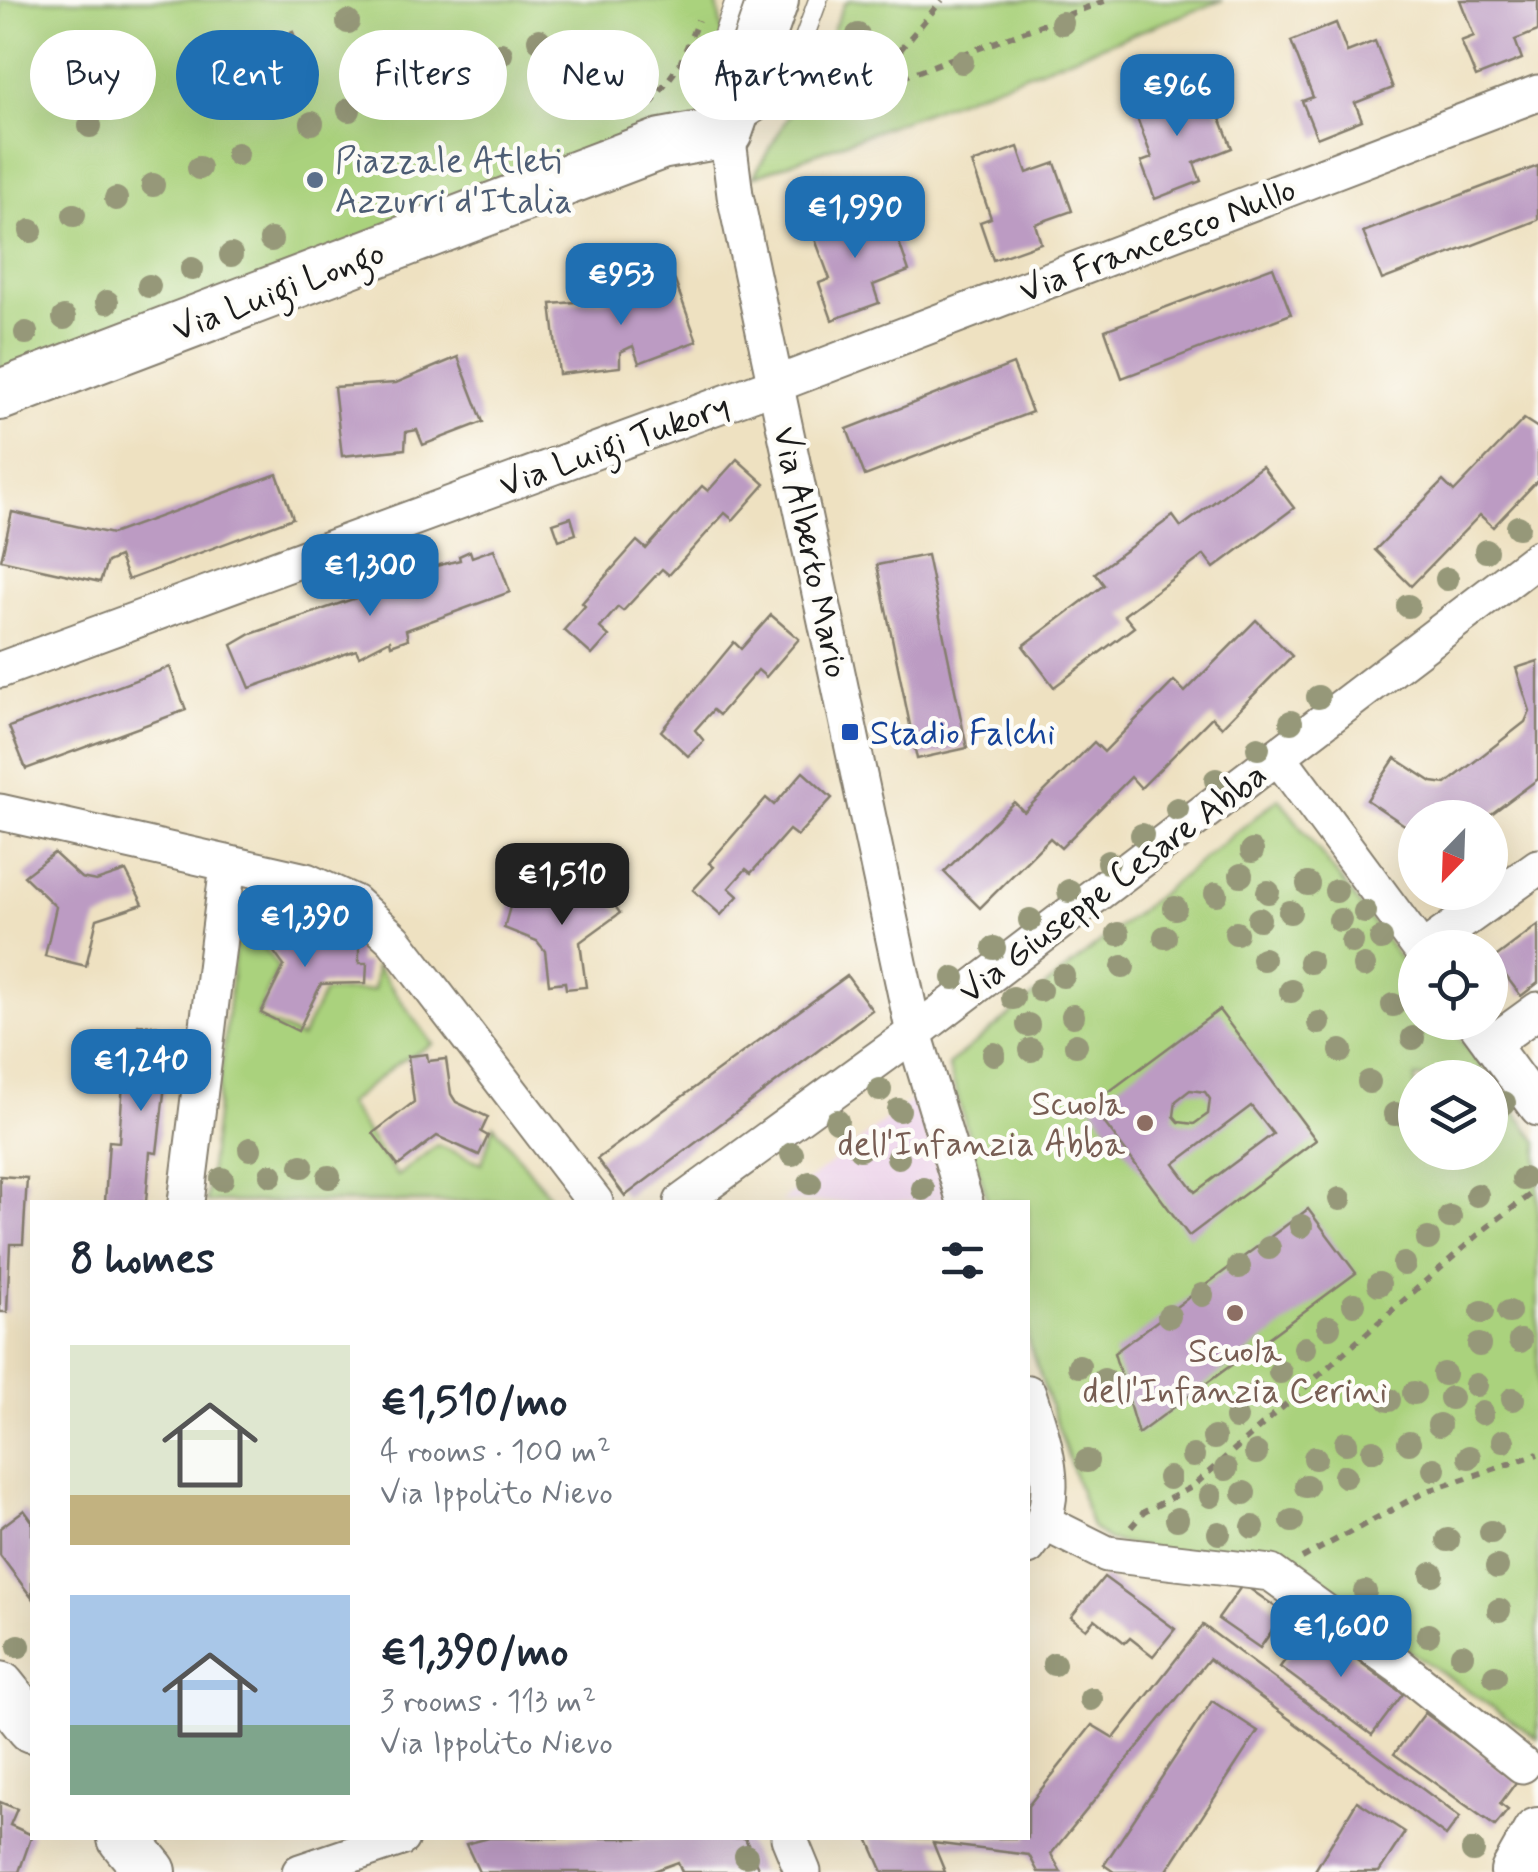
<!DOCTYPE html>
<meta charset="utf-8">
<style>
body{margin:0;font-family:Mynerve,sans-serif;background:#f2f2f3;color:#1f2937;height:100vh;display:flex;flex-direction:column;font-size:38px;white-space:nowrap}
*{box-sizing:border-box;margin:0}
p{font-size:32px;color:#747a83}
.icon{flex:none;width:55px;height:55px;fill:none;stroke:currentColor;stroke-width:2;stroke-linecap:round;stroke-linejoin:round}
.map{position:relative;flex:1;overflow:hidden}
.drawer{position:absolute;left:30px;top:1200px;width:1000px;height:640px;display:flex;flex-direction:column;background:#fff;border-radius:0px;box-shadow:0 10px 40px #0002}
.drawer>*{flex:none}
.guide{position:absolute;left:30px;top:30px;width:1000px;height:90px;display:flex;gap:20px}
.needle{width:65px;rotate:203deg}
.controls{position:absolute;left:1398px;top:800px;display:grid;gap:20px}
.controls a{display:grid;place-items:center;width:110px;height:110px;border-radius:50%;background:#fff;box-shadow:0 10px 40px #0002;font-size:50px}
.price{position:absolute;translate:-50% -85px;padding:0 22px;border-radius:20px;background:#1f6fb2;color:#fff;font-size:32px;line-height:65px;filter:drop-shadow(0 2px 5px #0008)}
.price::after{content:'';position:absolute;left:50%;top:60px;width:30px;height:22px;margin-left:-15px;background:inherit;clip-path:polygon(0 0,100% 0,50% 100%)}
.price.selected{background:#222;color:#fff}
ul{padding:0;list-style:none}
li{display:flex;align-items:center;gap:30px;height:250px;padding:0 40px}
li span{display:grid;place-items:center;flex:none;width:280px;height:200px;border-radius:0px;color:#555}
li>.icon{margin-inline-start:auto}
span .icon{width:120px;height:120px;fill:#fffc;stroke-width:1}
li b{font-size:42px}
h2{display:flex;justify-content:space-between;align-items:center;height:120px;padding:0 40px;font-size:42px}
.tag{padding:0 35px;border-radius:45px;background:#fff;box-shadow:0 10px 40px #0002;font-size:35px;line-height:90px}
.tag.selected{background:#1f6fb2;color:#fff}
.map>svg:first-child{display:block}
</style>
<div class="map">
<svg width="1538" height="1872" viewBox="0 0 1538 1872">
<rect width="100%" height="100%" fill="#fdfcf7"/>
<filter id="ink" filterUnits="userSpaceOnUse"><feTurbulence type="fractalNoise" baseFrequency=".01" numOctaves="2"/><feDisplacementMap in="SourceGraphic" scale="20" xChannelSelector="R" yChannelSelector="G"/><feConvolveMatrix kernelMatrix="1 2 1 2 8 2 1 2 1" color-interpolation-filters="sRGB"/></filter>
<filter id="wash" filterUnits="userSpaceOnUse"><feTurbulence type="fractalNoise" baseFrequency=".0048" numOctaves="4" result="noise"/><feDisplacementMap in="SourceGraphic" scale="40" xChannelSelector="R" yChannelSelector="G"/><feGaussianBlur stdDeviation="2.25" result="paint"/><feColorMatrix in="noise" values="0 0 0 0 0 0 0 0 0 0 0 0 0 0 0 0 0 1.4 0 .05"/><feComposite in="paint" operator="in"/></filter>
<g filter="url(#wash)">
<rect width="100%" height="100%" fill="#eee1c1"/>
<!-- built -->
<polygon fill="#ecd1ea" points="914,1098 948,1202 781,1202"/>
<!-- green -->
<g fill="#aad27d" stroke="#63774c" stroke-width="2.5">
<polygon points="0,0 716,0 741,122 0,404"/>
<polygon points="851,0 1223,0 753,177 818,65 844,4"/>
<polygon points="1279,798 1415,979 1415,1022 1448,1023 1489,1077 1415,1078 1415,1152 1490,1152 1490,1079 1538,1142 1538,1739 1306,1580 1108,1540 1092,1527 1028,1340 1028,1202 988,1202 948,1065"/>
<polygon points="250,903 279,910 252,930 278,967 257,1017 301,1038 324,992 374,990 376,966 433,1044 396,1064 347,1104 397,1176 437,1145 482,1163 494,1125 554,1202 206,1202 239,915"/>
</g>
<g id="blocks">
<!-- building -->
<g fill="#bc9bc3" fill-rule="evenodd">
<polygon points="1460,0 1538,0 1538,31 1515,40 1522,59 1476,77 1461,41 1474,36"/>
<polygon points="1336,23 1347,52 1375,41 1393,88 1355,103 1362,120 1317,138 1302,101 1313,97 1291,41"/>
<polygon points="293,32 304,59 272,72 261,45"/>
<polygon points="1176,84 1187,113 1214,102 1232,148 1194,163 1201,181 1155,199 1141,162 1152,158 1131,102"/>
<polygon points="1018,147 1027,173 1055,163 1072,211 1035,224 1041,243 993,260 980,222 991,218 972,163"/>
<polygon points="1538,166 1538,220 1382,280 1363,232"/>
<polygon points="856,206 866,235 893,225 909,271 873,285 879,303 832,320 819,283 830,279 809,223"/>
<polygon points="1273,267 1291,314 1122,378 1105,330"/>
<polygon points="673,276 697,341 639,363 633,346 620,352 620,367 559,374 551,304 614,299"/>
<polygon points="458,357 483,422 423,445 417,430 406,432 405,449 342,456 334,387 396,383"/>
<polygon points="1013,364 1032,412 865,476 847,429"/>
<polygon points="1524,419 1538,428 1538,480 1493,527 1480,515 1411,586 1375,550 1443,481 1454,492"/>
<polygon points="737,459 765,484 733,520 725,513 669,575 662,569 623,611 618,607 600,628 609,636 592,655 564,630 585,606 582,603 637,541 646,549 702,486 708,491"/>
<polygon points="1262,466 1294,508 1214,568 1204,555 1124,615 1134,627 1054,687 1023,646 1104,585 1095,573 1173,516 1181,527"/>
<polygon points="277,474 293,518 128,580 119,557 107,562 100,582 1,560 12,512 112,534"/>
<polygon points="571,517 576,534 559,540 553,523"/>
<polygon points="494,549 510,592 406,630 408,639 391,645 390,640 359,656 356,650 250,688 232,645 251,634 429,573 428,568 460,560 459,556 470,551 472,557"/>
<polygon points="927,555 967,748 917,759 877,565"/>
<polygon points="771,615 799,639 766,677 758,670 719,715 713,710 695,730 704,741 688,756 661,731 734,642 741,649"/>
<polygon points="1256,620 1292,656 1222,727 1212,717 1141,788 1131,777 1061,848 1050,838 980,908 944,872 1014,802 1024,812 1094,742 1104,752 1174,681 1185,692"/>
<polygon points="1538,661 1538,779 1486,818 1415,818 1415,832 1367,800 1395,758 1432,782 1446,784 1525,722 1530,711 1516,668"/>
<polygon points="170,667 186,710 26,769 9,727"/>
<polygon points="803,772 832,798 797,836 789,830 751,873 746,869 729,888 738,896 721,915 693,890 714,867 709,863 766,798 774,805"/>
<polygon points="54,853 81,878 96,881 126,871 143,904 97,919 86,966 45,956 56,907 24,876"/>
<polygon points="595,878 620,913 580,942 586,987 566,989 565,982 549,984 545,951 537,941 504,928 515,889 556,907"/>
<polygon points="296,915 318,947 359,947 359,963 367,963 366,983 321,984 298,1031 261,1013 284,966 258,930 275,920 279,926"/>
<polygon points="1538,925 1538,983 1521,996 1493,959"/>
<polygon points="847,976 872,1010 625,1196 597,1159"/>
<path d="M1219 1010 1316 1140 1189 1236 1091 1105ZM1190 1090 1205 1092 1210 1099 1208 1114 1194 1124 1179 1122 1174 1116 1176 1101ZM1251 1106 1273 1134 1195 1192 1174 1164Z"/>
<polygon points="138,1025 176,1027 174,1077 166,1076 157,1153 150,1152 146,1202 105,1202 109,1141 119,1142 124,1067 133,1068"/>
<polygon points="427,1054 428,1061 446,1059 451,1094 456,1102 488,1117 481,1132 488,1136 479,1155 437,1136 398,1166 373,1133 414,1102 408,1056"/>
<polygon points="0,1176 27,1178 23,1244 10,1244 7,1312 0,1312"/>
<polygon points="1308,1209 1356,1273 1138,1434 1114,1353"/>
<polygon points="24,1510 32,1521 32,1598 0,1555 0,1528"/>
<polygon points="1104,1577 1175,1629 1153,1656 1130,1638 1125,1643 1095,1619 1086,1629 1071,1617"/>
<polygon points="1243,1584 1284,1613 1260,1648 1218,1619"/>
<polygon points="1203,1625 1460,1817 1446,1836 1209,1659 1051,1854 1061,1872 1038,1872 1029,1855 933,1843 945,1872 883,1872 868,1838 1028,1838 1028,1806 1092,1725 1114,1738"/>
<polygon points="1311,1625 1403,1694 1372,1735 1280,1667"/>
<polygon points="1212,1701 1258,1731 1166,1872 1114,1872 1104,1865"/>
<polygon points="1425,1713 1517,1781 1500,1804 1508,1810 1495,1826 1394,1754"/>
<polygon points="1357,1801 1405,1832 1379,1872 1314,1872"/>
<polygon points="0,1802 17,1809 10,1825 32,1835 19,1872 0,1872"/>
<polygon points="489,1838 745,1838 760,1872 682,1872 678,1862 651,1872 479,1872 466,1844"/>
</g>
</g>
</g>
<g filter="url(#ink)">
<use href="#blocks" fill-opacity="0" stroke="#857e6e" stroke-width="2.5"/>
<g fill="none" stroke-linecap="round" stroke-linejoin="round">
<defs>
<g id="lane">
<polyline points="722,112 711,69 735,0"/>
<polyline points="743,122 783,96 818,0"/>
</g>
<g id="street">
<polyline points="727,132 735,195 914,1033 965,1202"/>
<polyline points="0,670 777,384 1538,93"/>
<polyline points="1278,756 1420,948"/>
<polyline points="0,812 306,881 354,903 394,940 595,1202"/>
<polyline points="1425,948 1538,867"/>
<polyline points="1475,1022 1538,1108"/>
<polyline points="1491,1044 1538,1010"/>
<polyline points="186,1202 228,865"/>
<polyline points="682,1202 914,1033 1538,558"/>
<path d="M1028 1393C1044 1443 1066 1502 1028 1547"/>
<polyline points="1043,1522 1107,1554 1271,1573 1398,1665 1522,1765"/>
<polyline points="789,1838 803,1872"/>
<polyline points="300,1872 401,1838"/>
</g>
<g id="secondary">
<polyline points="0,395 661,144 727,132 773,0"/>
<polyline points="0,1687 32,1727"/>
<polyline points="123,1838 151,1872"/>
<polyline points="1516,1872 1538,1833"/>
</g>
</defs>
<!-- lane casing -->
<use href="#lane" stroke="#857e6e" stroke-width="21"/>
<!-- street casing -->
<use href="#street" stroke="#857e6e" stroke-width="39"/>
<!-- secondary casing -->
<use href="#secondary" stroke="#857e6e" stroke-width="54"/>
<!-- path -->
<g stroke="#857e6e" stroke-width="6" stroke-dasharray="8 8" stroke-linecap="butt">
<polyline points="810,80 866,91 1107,0"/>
<polyline points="869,87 942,0"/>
<polyline points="651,104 680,64 698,20"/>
<polyline points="1131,1527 1144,1512 1192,1487 1487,1227 1538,1189"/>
<polyline points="1302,1558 1425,1492 1538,1454"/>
</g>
<!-- lane -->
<use href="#lane" stroke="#fff" stroke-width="18"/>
<!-- street -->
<use href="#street" stroke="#fff" stroke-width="35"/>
<!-- secondary -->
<use href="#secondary" stroke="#fff" stroke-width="50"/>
</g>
<!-- trees -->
<g fill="#969879">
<circle cx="348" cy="22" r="12"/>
<circle cx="1062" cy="23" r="12"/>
<circle cx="858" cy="35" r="12"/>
<circle cx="539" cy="40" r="12"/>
<circle cx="501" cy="54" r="12"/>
<circle cx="962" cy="62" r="12"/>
<circle cx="465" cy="67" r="12"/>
<circle cx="428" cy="81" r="12"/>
<circle cx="867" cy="97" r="12"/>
<circle cx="408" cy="107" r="12"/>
<circle cx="349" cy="110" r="12"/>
<circle cx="312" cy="123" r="12"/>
<circle cx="90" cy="126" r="12"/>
<circle cx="237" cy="154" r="12"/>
<circle cx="199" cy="168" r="12"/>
<circle cx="153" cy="185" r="12"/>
<circle cx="116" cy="199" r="12"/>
<circle cx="74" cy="215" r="12"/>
<circle cx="31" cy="231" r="12"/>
<circle cx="271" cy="240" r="12"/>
<circle cx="231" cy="255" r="12"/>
<circle cx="192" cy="269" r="12"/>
<circle cx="149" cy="286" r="12"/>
<circle cx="107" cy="302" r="12"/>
<circle cx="64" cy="318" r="12"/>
<circle cx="26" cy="333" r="12"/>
<circle cx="1518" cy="527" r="12"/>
<circle cx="1486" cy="551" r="12"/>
<circle cx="1447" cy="579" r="12"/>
<circle cx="1408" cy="606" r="12"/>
<circle cx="1318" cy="697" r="12"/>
<circle cx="1291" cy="722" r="12"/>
<circle cx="1258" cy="748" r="12"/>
<circle cx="1216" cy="780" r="12"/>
<circle cx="1177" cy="809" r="12"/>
<circle cx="1142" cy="835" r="12"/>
<circle cx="1252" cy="851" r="12"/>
<circle cx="1108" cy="862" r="12"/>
<circle cx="1241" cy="875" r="12"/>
<circle cx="1308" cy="884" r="12"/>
<circle cx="1069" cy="891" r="12"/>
<circle cx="1336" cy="891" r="12"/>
<circle cx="1268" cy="892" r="12"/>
<circle cx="1216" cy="894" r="12"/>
<circle cx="1175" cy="908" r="12"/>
<circle cx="1290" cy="912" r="12"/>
<circle cx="1365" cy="912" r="12"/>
<circle cx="1259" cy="919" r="12"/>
<circle cx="1030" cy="920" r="12"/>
<circle cx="1340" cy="920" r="12"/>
<circle cx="1236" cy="933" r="12"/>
<circle cx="1118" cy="934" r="12"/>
<circle cx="1165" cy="937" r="12"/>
<circle cx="1381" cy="939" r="12"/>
<circle cx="1352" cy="942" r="12"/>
<circle cx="994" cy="948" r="12"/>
<circle cx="1263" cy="959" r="12"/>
<circle cx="1310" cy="962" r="12"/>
<circle cx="1364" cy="966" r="12"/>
<circle cx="1123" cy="967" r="12"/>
<circle cx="1063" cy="976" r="12"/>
<circle cx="954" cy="978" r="12"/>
<circle cx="1040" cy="990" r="12"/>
<circle cx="1291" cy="991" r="12"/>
<circle cx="1013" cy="998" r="12"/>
<circle cx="1393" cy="1005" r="12"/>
<circle cx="1073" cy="1016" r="12"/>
<circle cx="1319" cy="1023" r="12"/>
<circle cx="1028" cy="1025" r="12"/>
<circle cx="1413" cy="1038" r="12"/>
<circle cx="1076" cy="1045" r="12"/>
<circle cx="1031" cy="1050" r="12"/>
<circle cx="1341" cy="1051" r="12"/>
<circle cx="994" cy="1054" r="12"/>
<circle cx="1369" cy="1082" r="12"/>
<circle cx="880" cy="1090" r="12"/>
<circle cx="1504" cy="1103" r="12"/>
<circle cx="899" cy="1110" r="12"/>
<circle cx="1395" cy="1114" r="12"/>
<circle cx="837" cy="1121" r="12"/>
<circle cx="250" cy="1149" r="12"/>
<circle cx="860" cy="1149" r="12"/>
<circle cx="792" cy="1154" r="12"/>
<circle cx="898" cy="1157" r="12"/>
<circle cx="302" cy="1166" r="12"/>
<circle cx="271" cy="1175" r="12"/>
<circle cx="329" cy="1177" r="12"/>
<circle cx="222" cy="1179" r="12"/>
<circle cx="1523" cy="1179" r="12"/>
<circle cx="810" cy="1183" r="12"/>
<circle cx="923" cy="1189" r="12"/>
<circle cx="1477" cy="1195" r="12"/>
<circle cx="1340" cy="1199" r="12"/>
<circle cx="1450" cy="1217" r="12"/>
<circle cx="1301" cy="1226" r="12"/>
<circle cx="1428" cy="1239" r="12"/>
<circle cx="1269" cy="1248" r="12"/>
<circle cx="1404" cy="1264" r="12"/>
<circle cx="1239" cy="1267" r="12"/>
<circle cx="1379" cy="1284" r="12"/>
<circle cx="1202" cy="1295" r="12"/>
<circle cx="1354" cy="1304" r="12"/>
<circle cx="1482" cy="1312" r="12"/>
<circle cx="1509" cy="1312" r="12"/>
<circle cx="1169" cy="1316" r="12"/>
<circle cx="1329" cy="1327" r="12"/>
<circle cx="1520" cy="1341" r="12"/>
<circle cx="1479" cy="1345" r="12"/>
<circle cx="1305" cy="1348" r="12"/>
<circle cx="1079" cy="1366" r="12"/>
<circle cx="1280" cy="1372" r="12"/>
<circle cx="1444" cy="1374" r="12"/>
<circle cx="1104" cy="1380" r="12"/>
<circle cx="1476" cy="1385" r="12"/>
<circle cx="1414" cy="1393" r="12"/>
<circle cx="1257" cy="1394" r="12"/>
<circle cx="1451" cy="1398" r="12"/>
<circle cx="1513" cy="1399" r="12"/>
<circle cx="1389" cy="1400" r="12"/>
<circle cx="1482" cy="1413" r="12"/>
<circle cx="1236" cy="1418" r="12"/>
<circle cx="1439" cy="1425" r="12"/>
<circle cx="1214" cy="1438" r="12"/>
<circle cx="1503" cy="1441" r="12"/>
<circle cx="1346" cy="1443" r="12"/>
<circle cx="1409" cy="1443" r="12"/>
<circle cx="1373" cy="1451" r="12"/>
<circle cx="1256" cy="1453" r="12"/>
<circle cx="1193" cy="1456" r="12"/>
<circle cx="1469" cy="1457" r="12"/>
<circle cx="1315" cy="1458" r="12"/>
<circle cx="1087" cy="1461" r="12"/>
<circle cx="1226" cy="1469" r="12"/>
<circle cx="1434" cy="1469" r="12"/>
<circle cx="1345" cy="1476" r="12"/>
<circle cx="1169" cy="1478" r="12"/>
<circle cx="1306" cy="1486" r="12"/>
<circle cx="1244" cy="1493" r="12"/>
<circle cx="1211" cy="1496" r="12"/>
<circle cx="1177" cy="1519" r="12"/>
<circle cx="1292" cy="1521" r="12"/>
<circle cx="1253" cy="1527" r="12"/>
<circle cx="1491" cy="1532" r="12"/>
<circle cx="1219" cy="1533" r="12"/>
<circle cx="1448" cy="1540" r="12"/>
<circle cx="1497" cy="1567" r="12"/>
<circle cx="1432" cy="1574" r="12"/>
<circle cx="1365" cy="1592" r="12"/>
<circle cx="1499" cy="1610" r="12"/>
<circle cx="1396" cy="1614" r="12"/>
<circle cx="1428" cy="1635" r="12"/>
<circle cx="19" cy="1646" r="12"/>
<circle cx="1462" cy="1655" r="12"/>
<circle cx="1054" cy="1664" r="12"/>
<circle cx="1495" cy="1676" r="12"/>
<circle cx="1091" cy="1699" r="12"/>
<circle cx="1473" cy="1851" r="12"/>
<circle cx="746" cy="1856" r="12"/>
</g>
</g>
<!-- markers -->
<circle fill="#5c6f8a" stroke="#fdfcf7" stroke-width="4" cx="315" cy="180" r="10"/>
<rect fill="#1a4fb4" stroke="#fdfcf7" stroke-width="4" x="840" y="722" width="20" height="20" rx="5"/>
<g fill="#8d6e63" stroke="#fdfcf7" stroke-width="4">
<circle cx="1145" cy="1123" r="10"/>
<circle cx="1235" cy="1313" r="10"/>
</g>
<g text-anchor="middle" stroke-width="9" stroke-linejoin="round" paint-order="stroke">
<!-- service labels -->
<g font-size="35" fill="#4e5e75" stroke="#fdfcf7" text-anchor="start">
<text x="335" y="172">Piazzale Atleti<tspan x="335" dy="40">Azzurri d'Italia</tspan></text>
</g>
<!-- street labels -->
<g font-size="35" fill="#1c1c1c" stroke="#fdfcf7">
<text transform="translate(1157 239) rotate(-21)" y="12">Via Francesco Nullo</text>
<text transform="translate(278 290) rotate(-21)" y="12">Via Luigi Longo</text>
<text transform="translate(614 444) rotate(-20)" y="12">Via Luigi Tukory</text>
<text transform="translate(812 552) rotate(78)" y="12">Via Alberto Mario</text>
<text transform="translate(1112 882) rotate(-37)" y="12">Via Giuseppe Cesare Abba</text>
</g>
<!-- transit labels -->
<g font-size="35" fill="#164399" stroke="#fdfcf7" text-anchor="start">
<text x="870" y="744">Stadio Falchi</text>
</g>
<!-- education labels -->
<g font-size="35" fill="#785e54" stroke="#fdfcf7" text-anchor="end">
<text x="1125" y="1115">Scuola<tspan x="1125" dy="40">dell'Infanzia Abba</tspan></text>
<text x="1235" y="1362" text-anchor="middle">Scuola<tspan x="1235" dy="40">dell'Infanzia Cerini</tspan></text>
</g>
</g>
</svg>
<div class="controls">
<a><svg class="needle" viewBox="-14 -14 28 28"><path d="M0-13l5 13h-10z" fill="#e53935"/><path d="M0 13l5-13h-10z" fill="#747a83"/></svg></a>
<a><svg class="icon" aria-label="locate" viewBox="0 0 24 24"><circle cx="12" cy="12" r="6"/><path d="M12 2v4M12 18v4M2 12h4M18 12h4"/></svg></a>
<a><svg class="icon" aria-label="layers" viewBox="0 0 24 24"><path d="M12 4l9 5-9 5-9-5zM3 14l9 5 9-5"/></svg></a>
</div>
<b class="price" style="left:1177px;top:139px">€966</b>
<b class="price" style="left:855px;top:261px">€1,990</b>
<b class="price" style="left:621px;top:328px">€953</b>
<b class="price" style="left:370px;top:619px">€1,300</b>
<b class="price selected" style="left:562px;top:928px">€1,510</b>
<b class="price" style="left:305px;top:970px">€1,390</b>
<b class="price" style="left:141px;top:1114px">€1,240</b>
<b class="price" style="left:1341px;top:1680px">€1,600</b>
<div class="guide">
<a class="tag">Buy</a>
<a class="tag selected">Rent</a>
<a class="tag">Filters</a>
<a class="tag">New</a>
<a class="tag">Apartment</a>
</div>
<section class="drawer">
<h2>8 homes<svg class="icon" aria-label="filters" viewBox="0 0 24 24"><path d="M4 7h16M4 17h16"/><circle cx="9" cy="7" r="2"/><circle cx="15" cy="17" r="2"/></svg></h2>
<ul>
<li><span style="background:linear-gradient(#dfe7d0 75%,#c2b280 0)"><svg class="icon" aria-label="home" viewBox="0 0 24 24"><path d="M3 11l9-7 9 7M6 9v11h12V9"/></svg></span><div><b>€1,510/mo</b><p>4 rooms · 100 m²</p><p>Via Ippolito Nievo</p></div></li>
<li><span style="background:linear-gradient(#a9c7e8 65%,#7fa58c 0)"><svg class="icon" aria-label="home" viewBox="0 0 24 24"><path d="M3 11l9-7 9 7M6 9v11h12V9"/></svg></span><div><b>€1,390/mo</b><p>3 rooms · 113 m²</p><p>Via Ippolito Nievo</p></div></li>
</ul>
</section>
</div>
